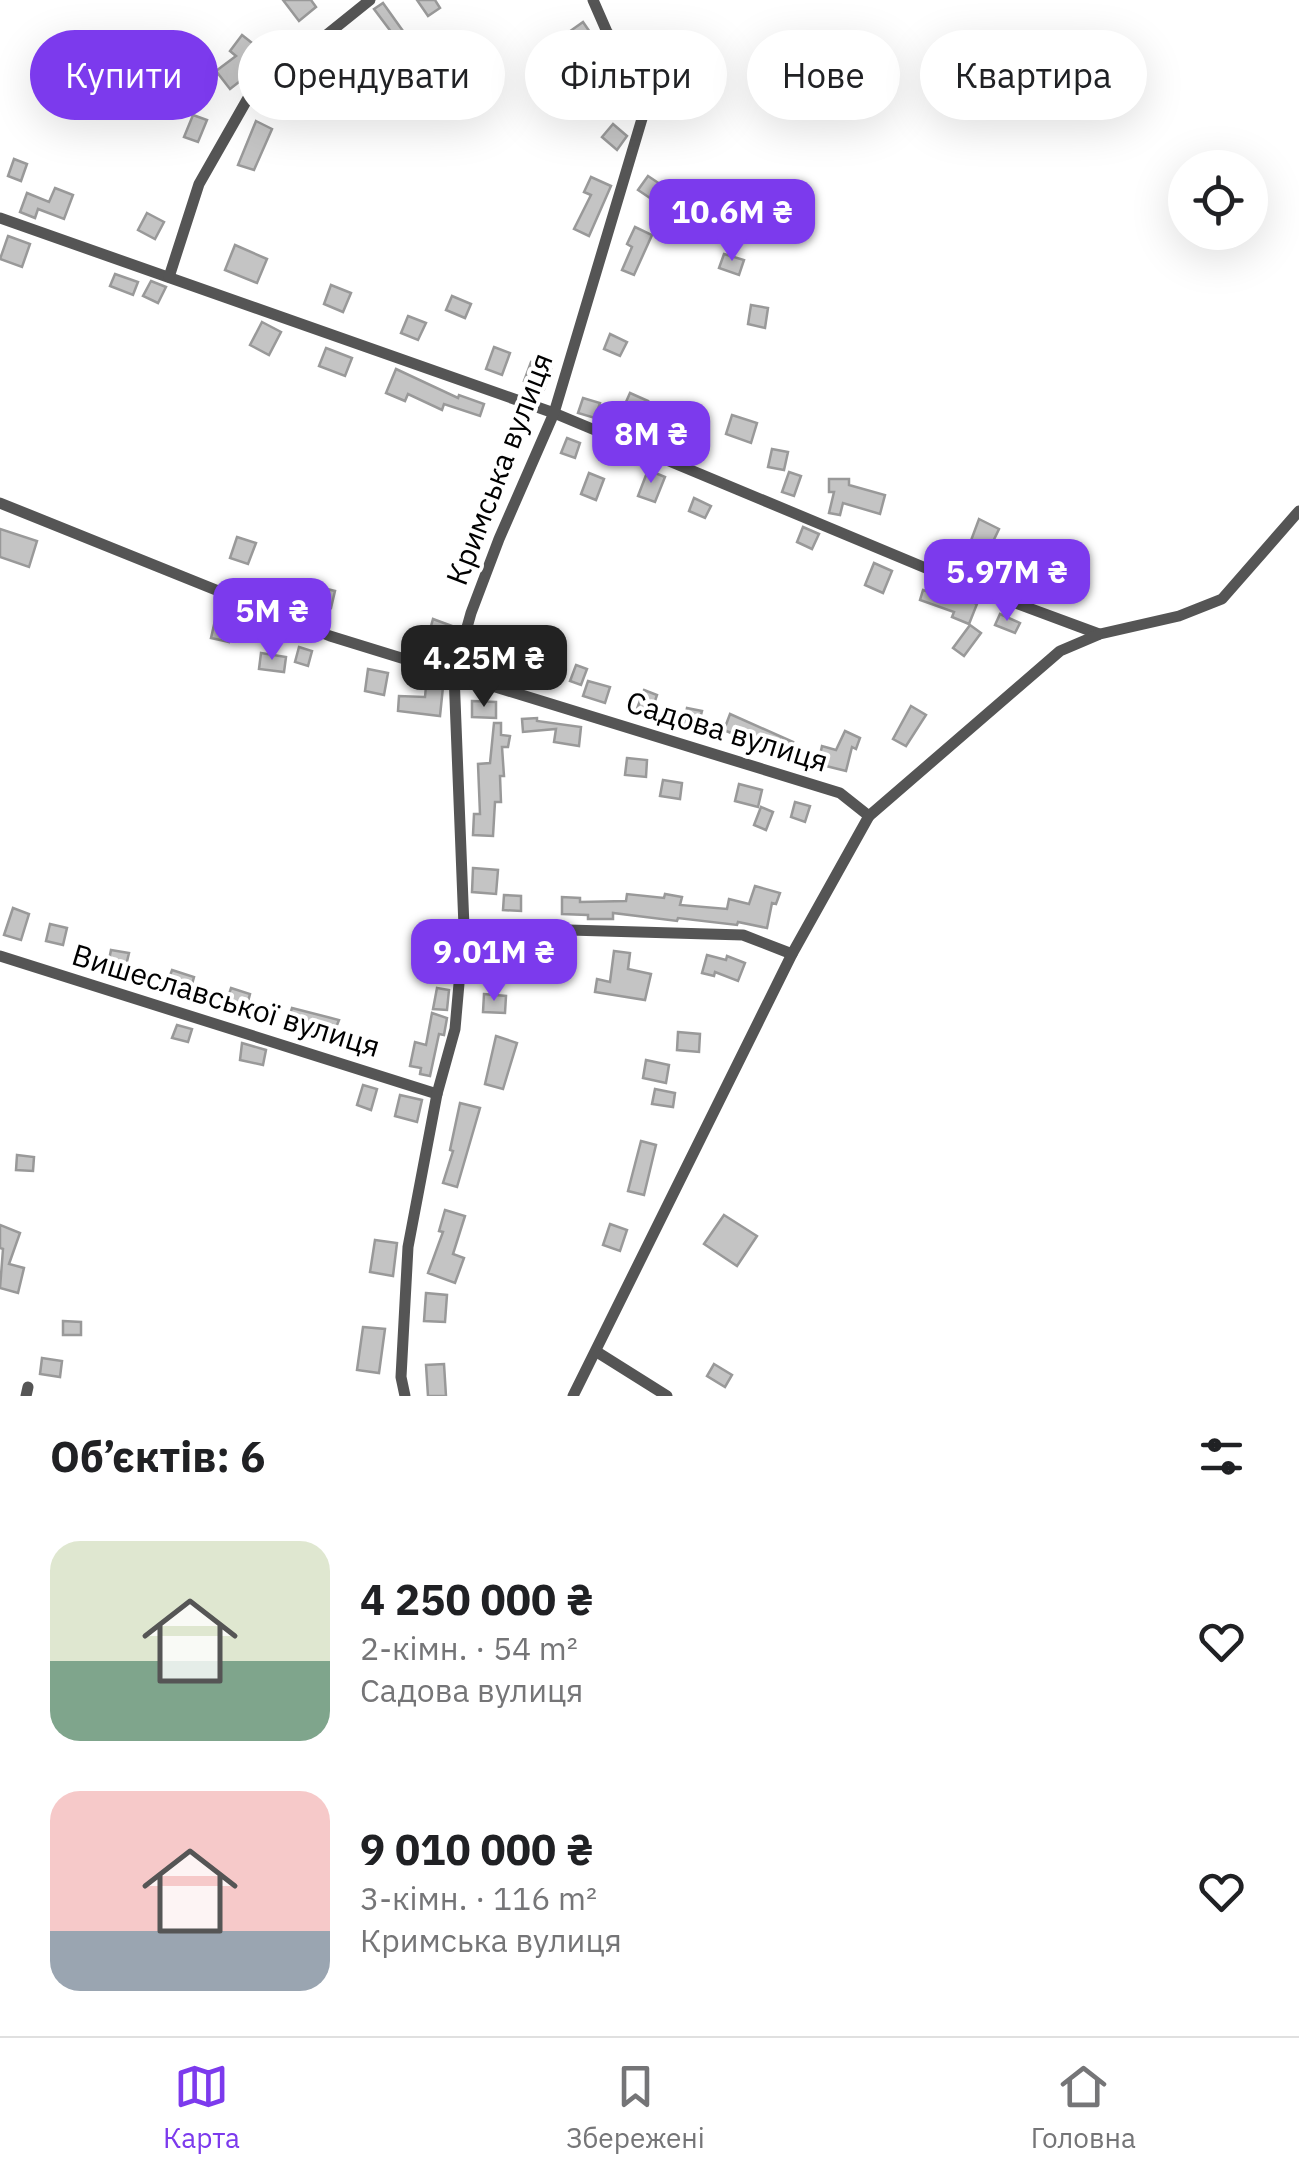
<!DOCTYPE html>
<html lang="uk">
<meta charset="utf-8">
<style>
body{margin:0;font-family:"IBM Plex Sans",sans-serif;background:#f6f6f6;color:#202124;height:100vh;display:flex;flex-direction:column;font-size:38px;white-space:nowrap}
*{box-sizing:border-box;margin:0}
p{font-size:32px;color:#757577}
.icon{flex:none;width:55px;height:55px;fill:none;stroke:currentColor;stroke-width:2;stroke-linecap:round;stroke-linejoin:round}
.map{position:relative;height:1396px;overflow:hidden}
.side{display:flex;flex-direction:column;background:#fff;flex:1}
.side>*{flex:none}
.hud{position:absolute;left:30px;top:30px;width:1240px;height:90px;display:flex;gap:20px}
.controls{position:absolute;left:1168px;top:150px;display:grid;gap:20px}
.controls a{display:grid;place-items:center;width:100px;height:100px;border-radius:50%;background:#fff;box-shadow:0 10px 40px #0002;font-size:50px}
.price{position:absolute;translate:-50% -85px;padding:0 22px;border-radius:20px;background:#7c3aed;color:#fff;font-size:32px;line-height:65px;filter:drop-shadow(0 2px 5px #0008)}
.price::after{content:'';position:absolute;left:50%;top:60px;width:30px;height:22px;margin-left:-15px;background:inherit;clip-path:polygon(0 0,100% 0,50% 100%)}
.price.current{background:#222;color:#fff}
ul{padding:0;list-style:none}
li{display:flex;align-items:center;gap:30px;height:250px;padding:0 50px}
li span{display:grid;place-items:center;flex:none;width:280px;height:200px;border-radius:30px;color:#555}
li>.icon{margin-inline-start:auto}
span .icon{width:120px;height:120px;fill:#fffc;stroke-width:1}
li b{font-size:42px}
h2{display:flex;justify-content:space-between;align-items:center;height:120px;padding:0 50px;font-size:42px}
.tag{padding:0 35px;border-radius:45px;background:#fff;box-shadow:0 10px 40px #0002;font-size:35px;line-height:90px}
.tag.current{background:#7c3aed;color:#fff}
.tabs{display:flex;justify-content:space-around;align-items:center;height:140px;border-top:2px solid #e0e0e0;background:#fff;font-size:28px;color:#757577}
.tabs a{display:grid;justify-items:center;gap:5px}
.tabs .current{color:#7c3aed}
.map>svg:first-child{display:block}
</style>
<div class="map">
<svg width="1299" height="1396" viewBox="0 0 1299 1396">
<rect width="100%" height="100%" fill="#fff"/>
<!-- building -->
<g fill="#c4c4c4" stroke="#999" stroke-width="2.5">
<polygon points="283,0 311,0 316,7 299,21"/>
<polygon points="417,0 435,0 440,8 428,16"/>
<polygon points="383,3 403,31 395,37 374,9"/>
<polygon points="583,22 620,76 601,88 566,34"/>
<polygon points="242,35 262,51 242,75 244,78 230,89 216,71 236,56 230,51"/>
<polygon points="380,42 395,62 378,75 362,55"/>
<polygon points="349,44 359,62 339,73 330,55"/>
<polygon points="297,88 311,104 296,116 283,100"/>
<polygon points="193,115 207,120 198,142 184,137"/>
<polygon points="256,121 272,129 254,170 238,165"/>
<polygon points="613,124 627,136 617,150 602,137"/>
<polygon points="14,159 27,164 21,181 8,176"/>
<polygon points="648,176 663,186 653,200 638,190"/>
<polygon points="591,177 611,186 589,236 574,229 591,195 584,192"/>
<polygon points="55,188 73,195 64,219 38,209 35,218 20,212 27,193 49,202"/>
<polygon points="147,213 164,222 155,239 138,230"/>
<polygon points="635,227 652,235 634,275 622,270 632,247 627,244"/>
<polygon points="8,236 30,244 22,267 0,259"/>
<polygon points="235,245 267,259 257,283 225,270"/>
<polygon points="724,254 744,260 739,275 719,268"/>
<polygon points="115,274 138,282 133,295 110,286"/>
<polygon points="151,281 166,287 158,303 143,296"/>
<polygon points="331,285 351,293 343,312 324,304"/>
<polygon points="452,296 471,304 465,318 446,310"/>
<polygon points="751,305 768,308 765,328 748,324"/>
<polygon points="408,316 426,323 418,340 401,333"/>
<polygon points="262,322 281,332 269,355 250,345"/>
<polygon points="610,334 627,342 620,356 604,349"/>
<polygon points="494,347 510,353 502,375 486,369"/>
<polygon points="326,348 352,358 345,376 319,366"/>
<polygon points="531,362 551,369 544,389 524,381"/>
<polygon points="396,369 458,398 459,395 484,404 480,416 444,404 442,410 408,394 405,401 386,393"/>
<polygon points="630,393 648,401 637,428 618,420"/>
<polygon points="583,398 600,403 595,418 578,413"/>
<polygon points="732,415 757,423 751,443 726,434"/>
<polygon points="684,428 702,432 698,449 681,445"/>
<polygon points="567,438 580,443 575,458 561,453"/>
<polygon points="772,449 788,452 784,470 768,467"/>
<polygon points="648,470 665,477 655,502 638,496"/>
<polygon points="789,472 801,476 794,496 782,492"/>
<polygon points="589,473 604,479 596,500 581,494"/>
<polygon points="829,479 849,479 849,485 885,495 880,514 843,503 840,515 829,513 834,492 829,492"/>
<polygon points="694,498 711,506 705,518 689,511"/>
<polygon points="979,519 999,529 988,552 994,555 987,572 963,562"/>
<polygon points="803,527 819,534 812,549 797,542"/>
<polygon points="0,529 37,541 29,567 0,557"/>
<polygon points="237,537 256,543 248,564 230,558"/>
<polygon points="874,563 892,571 883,593 865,585"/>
<polygon points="319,587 335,591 331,608 315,604"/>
<polygon points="923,590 958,602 960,597 977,604 969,624 952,617 954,612 920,600"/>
<polygon points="1000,614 1020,623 1015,633 995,625"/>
<polygon points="216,616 234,620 229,642 211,638"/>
<polygon points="433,619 452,626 444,644 427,641"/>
<polygon points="970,625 981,633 964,656 953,648"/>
<polygon points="486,643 505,649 498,669 479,662"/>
<polygon points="299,647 312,651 308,666 295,662"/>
<polygon points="261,653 286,657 284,672 259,669"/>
<polygon points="537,663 557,670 550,688 530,680"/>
<polygon points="576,665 587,669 581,685 570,681"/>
<polygon points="368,669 388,673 384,695 365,691"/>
<polygon points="588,681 610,687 605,703 583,696"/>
<polygon points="426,686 443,687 440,716 398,711 399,696 425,697"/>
<polygon points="644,690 657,695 649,719 635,714"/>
<polygon points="472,701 496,702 496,718 472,717"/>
<polygon points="911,706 926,715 906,746 893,739"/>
<polygon points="687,708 702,711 698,726 684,723"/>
<polygon points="730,714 793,742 787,757 724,730"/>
<polygon points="537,718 537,721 581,727 579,746 554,742 556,729 523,732 522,719"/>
<polygon points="494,723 501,723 501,735 510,736 508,747 502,747 504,776 500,776 501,802 495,802 493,836 473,835 474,814 480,814 478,764 490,763"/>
<polygon points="845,731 860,738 856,749 852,747 846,771 818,764 822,746 836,750"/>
<polygon points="627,758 647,760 646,777 625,775"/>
<polygon points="663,780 682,783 680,799 660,796"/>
<polygon points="739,784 762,790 758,807 735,801"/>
<polygon points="795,802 810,806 805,822 791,817"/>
<polygon points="761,807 773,812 766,830 754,825"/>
<polygon points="473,868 498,870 496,894 472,892"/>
<polygon points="755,886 780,893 776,904 772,903 767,928 738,922 737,925 678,918 677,921 613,913 613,919 588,919 588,915 562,914 562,897 580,898 580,902 626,901 627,894 664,898 665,894 682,897 680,905 727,909 729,899 749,904"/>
<polygon points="504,895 521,896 521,911 503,910"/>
<polygon points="13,908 29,914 21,940 4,935"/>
<polygon points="50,924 67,928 63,945 46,941"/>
<polygon points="511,949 512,966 486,967 485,950"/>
<polygon points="111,950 129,953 124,974 107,970"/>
<polygon points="614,951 630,953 628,969 651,974 645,1000 595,992 597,979 610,982"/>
<polygon points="707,955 726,960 727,956 745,963 738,981 715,972 714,976 702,973"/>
<polygon points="172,970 194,977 189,995 166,987"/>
<polygon points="231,988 250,994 246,1009 226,1003"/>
<polygon points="437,988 449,990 447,1010 433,1009"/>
<polygon points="484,994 506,996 505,1013 483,1012"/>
<polygon points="292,1008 339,1020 331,1040 287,1024"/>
<polygon points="432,1013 447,1018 444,1035 439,1034 430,1076 420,1074 421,1068 410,1066 415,1042 426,1045"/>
<polygon points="177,1025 192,1029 188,1042 172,1038"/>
<polygon points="678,1032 700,1034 699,1052 677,1050"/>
<polygon points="496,1036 517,1043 503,1089 485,1084"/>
<polygon points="242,1043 266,1050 263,1065 240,1060"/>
<polygon points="646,1060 669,1065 666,1083 643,1078"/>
<polygon points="363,1085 377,1089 371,1110 357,1105"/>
<polygon points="655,1089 675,1093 673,1107 652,1104"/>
<polygon points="400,1095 422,1100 417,1122 395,1116"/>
<polygon points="460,1103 480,1108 457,1187 443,1183 453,1151 450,1150"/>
<polygon points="641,1141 656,1145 644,1195 628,1191"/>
<polygon points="17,1155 34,1157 33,1171 16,1170"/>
<polygon points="445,1210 465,1216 453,1254 464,1258 455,1283 428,1273 443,1232 439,1231"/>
<polygon points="724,1215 757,1236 737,1266 704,1244"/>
<polygon points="610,1224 627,1230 620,1251 603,1245"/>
<polygon points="0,1225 20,1233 9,1264 24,1268 18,1293 0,1288 3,1249 0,1248"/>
<polygon points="375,1240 397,1243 393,1276 370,1272"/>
<polygon points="426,1293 447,1295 445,1322 424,1321"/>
<polygon points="63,1321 81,1322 81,1335 63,1335"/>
<polygon points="363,1327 385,1329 379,1373 357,1370"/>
<polygon points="42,1358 62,1361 60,1377 40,1374"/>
<polygon points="444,1364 446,1396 428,1396 426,1365"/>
<polygon points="714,1364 732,1375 725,1387 707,1376"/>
</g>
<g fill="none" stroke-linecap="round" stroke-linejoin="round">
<!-- minor -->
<g stroke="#555" stroke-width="11">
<polyline points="0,218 554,413 964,584 1099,634"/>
<polyline points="169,277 199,184 248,98 370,0"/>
<polyline points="0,503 330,636 840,793 869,816"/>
<polyline points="464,927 743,935 792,954"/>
<polyline points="0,956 437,1094"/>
<polyline points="597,1352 667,1396"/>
<polyline points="26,1396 28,1387"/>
<polyline points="405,1396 401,1377 408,1247 437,1094 455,1029 464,927 454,674 471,613 499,539 554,413 647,102 638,71 607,32 593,0"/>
<polyline points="573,1396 792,954 869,816 1060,651 1100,634 1179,616 1222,599 1299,511"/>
</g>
</g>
<g text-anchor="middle" stroke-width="8" stroke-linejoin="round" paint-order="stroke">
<!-- street labels -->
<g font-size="30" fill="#000" stroke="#fff">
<text transform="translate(500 469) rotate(-69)" y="10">Кримська вулиця</text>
<text transform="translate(727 732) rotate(17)" y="10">Садова вулиця</text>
<text transform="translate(226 1001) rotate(17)" y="10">Вишеславської вулиця</text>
</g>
</g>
</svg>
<div class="controls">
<a><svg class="icon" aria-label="locate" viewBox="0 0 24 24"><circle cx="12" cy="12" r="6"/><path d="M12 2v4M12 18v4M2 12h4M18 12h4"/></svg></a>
</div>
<b class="price" style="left:732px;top:264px">10.6M ₴</b>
<b class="price" style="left:651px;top:486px">8M ₴</b>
<b class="price" style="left:1007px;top:624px">5.97M ₴</b>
<b class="price" style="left:272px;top:663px">5M ₴</b>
<b class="price current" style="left:484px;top:710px">4.25M ₴</b>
<b class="price" style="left:494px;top:1004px">9.01M ₴</b>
<div class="hud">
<a class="tag current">Купити</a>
<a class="tag">Орендувати</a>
<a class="tag">Фільтри</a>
<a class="tag">Нове</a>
<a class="tag">Квартира</a>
</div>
</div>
<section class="side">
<h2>Об’єктів: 6<svg class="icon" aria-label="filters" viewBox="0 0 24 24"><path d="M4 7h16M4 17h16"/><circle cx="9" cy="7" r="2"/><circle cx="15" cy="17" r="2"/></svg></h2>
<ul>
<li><span style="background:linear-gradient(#dfe7d0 60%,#7fa58c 0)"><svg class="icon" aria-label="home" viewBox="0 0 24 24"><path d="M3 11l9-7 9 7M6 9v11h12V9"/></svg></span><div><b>4 250 000 ₴</b><p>2-кімн. · 54 m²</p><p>Садова вулиця</p></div><svg class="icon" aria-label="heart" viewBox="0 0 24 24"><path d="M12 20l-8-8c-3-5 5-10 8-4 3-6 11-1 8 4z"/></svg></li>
<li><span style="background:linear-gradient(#f6c9c9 70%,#9aa5b1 0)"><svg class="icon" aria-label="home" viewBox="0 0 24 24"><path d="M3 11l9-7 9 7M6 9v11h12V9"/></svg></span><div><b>9 010 000 ₴</b><p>3-кімн. · 116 m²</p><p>Кримська вулиця</p></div><svg class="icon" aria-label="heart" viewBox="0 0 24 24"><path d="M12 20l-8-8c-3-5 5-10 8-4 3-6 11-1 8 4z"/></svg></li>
</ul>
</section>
<nav class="tabs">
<a class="current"><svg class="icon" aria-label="map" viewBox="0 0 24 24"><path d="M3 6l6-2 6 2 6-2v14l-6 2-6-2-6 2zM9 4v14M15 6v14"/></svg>Карта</a>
<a><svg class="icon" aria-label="saved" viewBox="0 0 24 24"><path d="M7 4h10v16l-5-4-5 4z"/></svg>Збережені</a>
<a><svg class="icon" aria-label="home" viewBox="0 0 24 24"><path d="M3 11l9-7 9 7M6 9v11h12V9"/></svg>Головна</a>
</nav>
